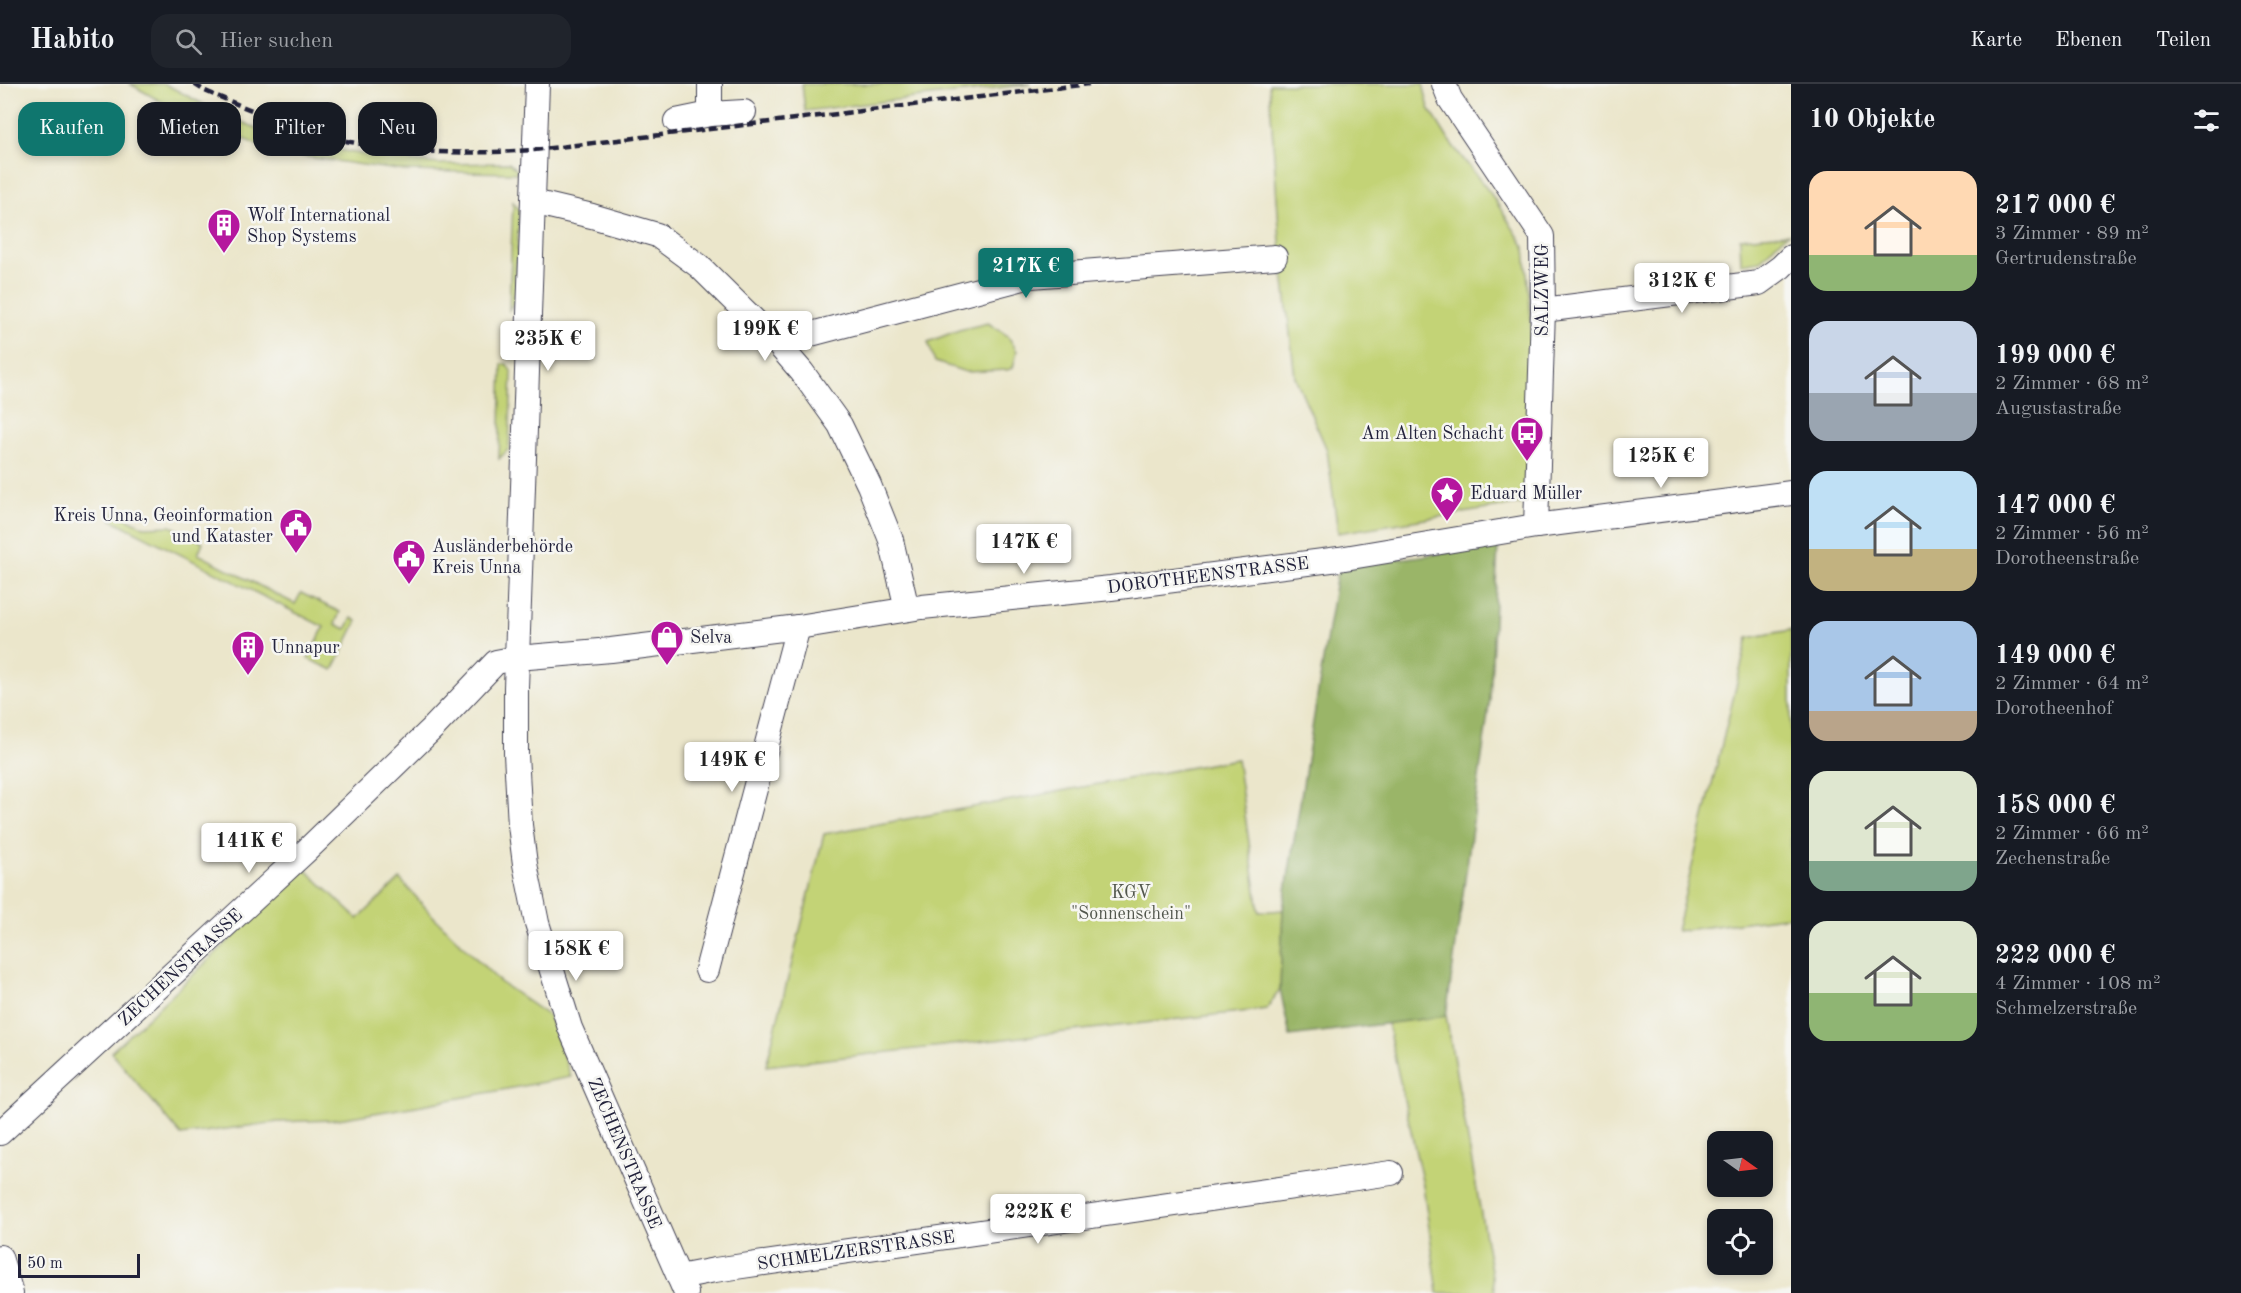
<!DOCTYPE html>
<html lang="de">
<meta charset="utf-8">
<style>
body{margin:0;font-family:"Old Standard TT",serif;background:#20242c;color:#f1f3f6;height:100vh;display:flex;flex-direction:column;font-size:22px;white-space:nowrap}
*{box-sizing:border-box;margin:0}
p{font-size:20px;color:#9ea1a6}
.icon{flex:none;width:33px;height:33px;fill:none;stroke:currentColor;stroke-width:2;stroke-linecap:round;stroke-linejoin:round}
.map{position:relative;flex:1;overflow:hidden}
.sheet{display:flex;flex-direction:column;background:#171b24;width:450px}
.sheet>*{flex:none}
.hud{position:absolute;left:18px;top:18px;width:570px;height:54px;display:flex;gap:12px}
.needle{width:39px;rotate:104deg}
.controls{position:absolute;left:1707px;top:1047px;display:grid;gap:12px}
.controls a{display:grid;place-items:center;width:66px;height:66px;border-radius:12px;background:#171b24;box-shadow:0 3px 9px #0003;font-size:30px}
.scale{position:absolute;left:18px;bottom:15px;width:122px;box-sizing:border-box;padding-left:6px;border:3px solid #22223b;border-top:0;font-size:16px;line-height:21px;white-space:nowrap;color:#22223b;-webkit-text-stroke:4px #f6f6f2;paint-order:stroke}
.price{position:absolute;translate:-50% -51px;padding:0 14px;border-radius:6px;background:#fff;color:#222;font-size:20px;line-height:39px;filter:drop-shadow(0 2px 3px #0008)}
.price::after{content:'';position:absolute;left:50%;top:36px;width:18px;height:14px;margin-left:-9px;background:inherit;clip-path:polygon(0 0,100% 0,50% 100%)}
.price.selected{background:#0f766e;color:#fff}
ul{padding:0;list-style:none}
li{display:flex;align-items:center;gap:18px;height:150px;padding:0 18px}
li span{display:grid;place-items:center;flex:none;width:168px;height:120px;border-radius:18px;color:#555}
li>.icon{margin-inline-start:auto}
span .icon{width:72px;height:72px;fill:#fffc;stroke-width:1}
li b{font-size:26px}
h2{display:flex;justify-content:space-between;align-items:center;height:72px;padding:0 18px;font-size:26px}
.pill{padding:0 21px;border-radius:18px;background:#171b24;box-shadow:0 3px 9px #0003;font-size:21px;line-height:54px}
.pill.selected{background:#0f766e;color:#fff}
header{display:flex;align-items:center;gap:36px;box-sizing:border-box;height:84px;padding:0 30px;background:#171b24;border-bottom:2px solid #363941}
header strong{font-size:28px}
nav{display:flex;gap:33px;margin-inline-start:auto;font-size:21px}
.search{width:420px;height:54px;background:#20242c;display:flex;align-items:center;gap:15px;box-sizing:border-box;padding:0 21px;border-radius:18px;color:#9ea1a6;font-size:22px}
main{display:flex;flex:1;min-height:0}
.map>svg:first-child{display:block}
</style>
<header>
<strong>Habito</strong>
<div class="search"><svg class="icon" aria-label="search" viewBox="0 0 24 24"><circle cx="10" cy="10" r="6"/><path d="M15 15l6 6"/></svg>Hier suchen</div>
<nav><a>Karte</a><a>Ebenen</a><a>Teilen</a></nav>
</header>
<main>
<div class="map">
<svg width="1791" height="1209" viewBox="0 0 1791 1209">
<rect width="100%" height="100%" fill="#f6f6f2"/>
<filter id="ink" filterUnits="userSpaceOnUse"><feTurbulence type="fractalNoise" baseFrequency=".0167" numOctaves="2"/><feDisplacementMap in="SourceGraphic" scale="12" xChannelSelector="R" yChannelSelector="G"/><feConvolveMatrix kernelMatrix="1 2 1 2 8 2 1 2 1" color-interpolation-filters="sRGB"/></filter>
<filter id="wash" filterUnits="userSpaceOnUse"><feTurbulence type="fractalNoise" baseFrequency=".008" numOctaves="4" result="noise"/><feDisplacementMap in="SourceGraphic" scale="24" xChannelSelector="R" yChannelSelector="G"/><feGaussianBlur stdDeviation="1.35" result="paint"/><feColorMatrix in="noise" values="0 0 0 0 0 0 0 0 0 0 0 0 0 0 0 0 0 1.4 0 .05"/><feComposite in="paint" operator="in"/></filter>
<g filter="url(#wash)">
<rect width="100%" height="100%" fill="#ebe6cb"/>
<!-- green -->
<g fill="#c3d376" stroke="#727a58" stroke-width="1.5">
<polygon points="130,0 165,0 220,29 273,51 313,61 371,72 438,80 509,79 520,89 405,87 273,68 160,17"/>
<polygon points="802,0 1031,0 805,27"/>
<polygon points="1269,0 1423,0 1429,24 1450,58 1491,110 1525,163 1531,237 1525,419 1338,449 1327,366 1295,293 1281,172"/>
<polygon points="513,118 519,125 515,217 509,226"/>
<polygon points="1788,150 1775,160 1760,177 1741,180 1740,154"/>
<polygon points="988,239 1008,252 1017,267 1013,284 1007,286 966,288 935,278 928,258 959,246"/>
<polygon points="502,280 507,280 512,289 509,365 499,375"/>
<polygon points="115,428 144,443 171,442 203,458 198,470 295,520 301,509 340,528 335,540 346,545 352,534 357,537 333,586 308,575 324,543 112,436"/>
<polygon points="1791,546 1791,832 1676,847 1748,554"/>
<polygon points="1237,675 1259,828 1283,826 1280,905 1267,925 766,982 824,750"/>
<polygon points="305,785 358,835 400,795 433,832 500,898 549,932 571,993 417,1022 332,1036 278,1038 181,1051 111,968"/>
<polygon points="1446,932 1495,1209 1438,1209 1423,1101 1387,939"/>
</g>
<!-- forest -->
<polygon fill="#9ab567" stroke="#5e6c51" stroke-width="1.5" points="1498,462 1490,615 1446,932 1290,952 1280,905 1283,825 1338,483"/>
</g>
<g filter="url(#ink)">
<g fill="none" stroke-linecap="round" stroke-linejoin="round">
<defs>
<g id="minor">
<polyline points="537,0 516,604 516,670 520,741 525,780 537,839 570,944 686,1209"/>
<polyline points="710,0 710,30 744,28"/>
<polyline points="1444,0 1450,15 1542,152 1543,226 1536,442"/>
<polyline points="676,37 710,30"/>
<polyline points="533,118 592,132 657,151 699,182 777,259 802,288 840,341 869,401 891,456 907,525"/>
<polyline points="1543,226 1759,199 1781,183 1791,173"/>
<polyline points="777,259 1031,192 1275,173"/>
<polyline points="707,886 798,543"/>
<polyline points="0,1049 307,766 433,644 496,578 517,574 611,566 798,543 922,523 1111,504 1339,475 1536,442 1791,409"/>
<polyline points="0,1173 11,1209"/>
<polyline points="679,1193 715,1186 1391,1089"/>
</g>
</defs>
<!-- minor casing -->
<use href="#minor" stroke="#403f51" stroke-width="26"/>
<!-- minor -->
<use href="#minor" stroke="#fff" stroke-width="24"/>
<!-- rail -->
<path stroke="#22223b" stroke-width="4.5" stroke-dasharray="9 4.5" stroke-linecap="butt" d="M194 0 205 7C254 27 304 49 356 59 416 70 474 70 534 66L1089 0"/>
</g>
</g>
<!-- icons -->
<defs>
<symbol id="building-pin" viewBox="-11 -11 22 30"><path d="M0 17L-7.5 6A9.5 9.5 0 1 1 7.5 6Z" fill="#b5179e" stroke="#f6f6f2"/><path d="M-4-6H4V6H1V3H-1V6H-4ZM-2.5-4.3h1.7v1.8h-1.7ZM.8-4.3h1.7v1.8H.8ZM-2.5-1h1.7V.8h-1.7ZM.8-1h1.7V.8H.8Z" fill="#fff"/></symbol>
<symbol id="bus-pin" viewBox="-11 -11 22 30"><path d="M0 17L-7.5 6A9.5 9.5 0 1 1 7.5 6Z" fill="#b5179e" stroke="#f6f6f2"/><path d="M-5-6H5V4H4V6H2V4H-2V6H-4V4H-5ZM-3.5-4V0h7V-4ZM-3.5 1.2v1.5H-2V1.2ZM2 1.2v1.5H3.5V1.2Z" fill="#fff"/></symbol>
<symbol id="sight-pin" viewBox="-11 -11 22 30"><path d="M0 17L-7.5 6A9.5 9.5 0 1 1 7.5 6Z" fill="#b5179e" stroke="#f6f6f2"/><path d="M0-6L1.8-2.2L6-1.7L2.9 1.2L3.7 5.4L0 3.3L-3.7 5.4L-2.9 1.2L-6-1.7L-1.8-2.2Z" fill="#fff"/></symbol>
<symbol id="civic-pin" viewBox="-11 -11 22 30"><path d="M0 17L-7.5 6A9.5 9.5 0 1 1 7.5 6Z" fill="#b5179e" stroke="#f6f6f2"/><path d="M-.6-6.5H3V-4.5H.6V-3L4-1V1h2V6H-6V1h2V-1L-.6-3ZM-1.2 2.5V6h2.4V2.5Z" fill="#fff"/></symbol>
<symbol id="shop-pin" viewBox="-11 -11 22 30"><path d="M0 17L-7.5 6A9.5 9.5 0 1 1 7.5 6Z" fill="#b5179e" stroke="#f6f6f2"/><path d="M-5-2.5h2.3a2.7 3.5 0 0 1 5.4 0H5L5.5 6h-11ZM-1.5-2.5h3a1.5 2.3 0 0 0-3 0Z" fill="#fff"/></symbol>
</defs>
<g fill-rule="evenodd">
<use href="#building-pin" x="205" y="122" width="38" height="52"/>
<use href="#bus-pin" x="1508" y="330" width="38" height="52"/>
<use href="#sight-pin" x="1428" y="390" width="38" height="52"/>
<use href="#civic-pin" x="277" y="422" width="38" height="52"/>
<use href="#civic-pin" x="390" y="453" width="38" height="52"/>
<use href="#shop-pin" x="648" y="534" width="38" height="52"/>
<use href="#building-pin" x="229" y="544" width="38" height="52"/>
</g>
<g text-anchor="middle" stroke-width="5" stroke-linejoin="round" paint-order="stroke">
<!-- poi labels -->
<g font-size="18" fill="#22223b" stroke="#f6f6f2" text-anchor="start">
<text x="247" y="137">Wolf International<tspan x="247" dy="21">Shop Systems</tspan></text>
<text x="1504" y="355" text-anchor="end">Am Alten Schacht</text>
<text x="1470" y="415">Eduard Müller</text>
<text x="273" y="437" text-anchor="end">Kreis Unna, Geoinformation<tspan x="273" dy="21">und Kataster</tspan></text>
<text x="432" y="468">Ausländerbehörde<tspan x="432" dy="21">Kreis Unna</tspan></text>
<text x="690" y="559">Selva</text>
<text x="271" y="569">Unnapur</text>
</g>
<!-- street labels -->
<g font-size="18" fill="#22223b" stroke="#f6f6f2">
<text transform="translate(1542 206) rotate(-90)" y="6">SALZWEG</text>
<text transform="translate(1208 491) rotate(-7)" y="6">DOROTHEENSTRASSE</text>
<text transform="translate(180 883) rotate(-43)" y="6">ZECHENSTRASSE</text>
<text transform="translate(625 1069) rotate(67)" y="6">ZECHENSTRASSE</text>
<text transform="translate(856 1166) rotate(-8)" y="6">SCHMELZERSTRASSE</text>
</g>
<!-- park labels -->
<g font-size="18" fill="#52574d" stroke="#f6f6f2">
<text x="1131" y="814">KGV<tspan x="1131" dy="21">"Sonnenschein"</tspan></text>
</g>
</g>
</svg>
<div class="controls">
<a><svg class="needle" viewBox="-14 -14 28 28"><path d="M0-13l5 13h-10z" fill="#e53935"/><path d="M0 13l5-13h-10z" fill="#9ea1a6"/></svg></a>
<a><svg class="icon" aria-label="locate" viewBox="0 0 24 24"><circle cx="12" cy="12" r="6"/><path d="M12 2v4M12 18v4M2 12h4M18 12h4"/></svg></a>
</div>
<div class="scale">50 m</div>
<b class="price selected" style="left:1026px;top:215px">217K €</b>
<b class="price" style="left:1682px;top:230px">312K €</b>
<b class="price" style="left:765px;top:278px">199K €</b>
<b class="price" style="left:548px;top:288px">235K €</b>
<b class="price" style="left:1661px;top:405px">125K €</b>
<b class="price" style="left:1024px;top:491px">147K €</b>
<b class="price" style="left:732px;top:709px">149K €</b>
<b class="price" style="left:249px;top:790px">141K €</b>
<b class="price" style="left:576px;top:898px">158K €</b>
<b class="price" style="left:1038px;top:1161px">222K €</b>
<div class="hud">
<a class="pill selected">Kaufen</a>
<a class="pill">Mieten</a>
<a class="pill">Filter</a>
<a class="pill">Neu</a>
</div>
</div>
<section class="sheet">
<h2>10 Objekte<svg class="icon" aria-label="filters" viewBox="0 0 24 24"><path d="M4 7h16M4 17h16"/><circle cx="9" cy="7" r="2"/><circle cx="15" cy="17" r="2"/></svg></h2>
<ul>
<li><span style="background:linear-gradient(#ffd9b3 70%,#8fb573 0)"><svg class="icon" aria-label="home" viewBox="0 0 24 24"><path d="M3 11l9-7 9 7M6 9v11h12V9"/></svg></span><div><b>217 000 €</b><p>3 Zimmer · 89 m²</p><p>Gertrudenstraße</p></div></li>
<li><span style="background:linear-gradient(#c9d6e8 60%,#9aa5b1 0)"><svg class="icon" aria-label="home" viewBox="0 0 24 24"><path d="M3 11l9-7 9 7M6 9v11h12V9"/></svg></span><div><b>199 000 €</b><p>2 Zimmer · 68 m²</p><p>Augustastraße</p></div></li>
<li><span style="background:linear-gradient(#bfe0f5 65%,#c2b280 0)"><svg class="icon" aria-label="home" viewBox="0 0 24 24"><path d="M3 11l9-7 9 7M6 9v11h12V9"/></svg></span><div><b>147 000 €</b><p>2 Zimmer · 56 m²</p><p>Dorotheenstraße</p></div></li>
<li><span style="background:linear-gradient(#a9c7e8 75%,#b9a48a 0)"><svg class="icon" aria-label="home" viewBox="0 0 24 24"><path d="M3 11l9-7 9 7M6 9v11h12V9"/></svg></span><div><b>149 000 €</b><p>2 Zimmer · 64 m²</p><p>Dorotheenhof</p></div></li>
<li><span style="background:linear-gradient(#dfe7d0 75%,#7fa58c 0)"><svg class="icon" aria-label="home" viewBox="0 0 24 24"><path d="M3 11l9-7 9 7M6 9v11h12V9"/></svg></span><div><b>158 000 €</b><p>2 Zimmer · 66 m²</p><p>Zechenstraße</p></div></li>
<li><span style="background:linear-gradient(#dfe7d0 60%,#8fb573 0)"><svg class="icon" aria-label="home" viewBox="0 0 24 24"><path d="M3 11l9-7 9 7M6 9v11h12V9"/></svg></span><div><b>222 000 €</b><p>4 Zimmer · 108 m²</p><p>Schmelzerstraße</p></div></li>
</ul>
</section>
</main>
